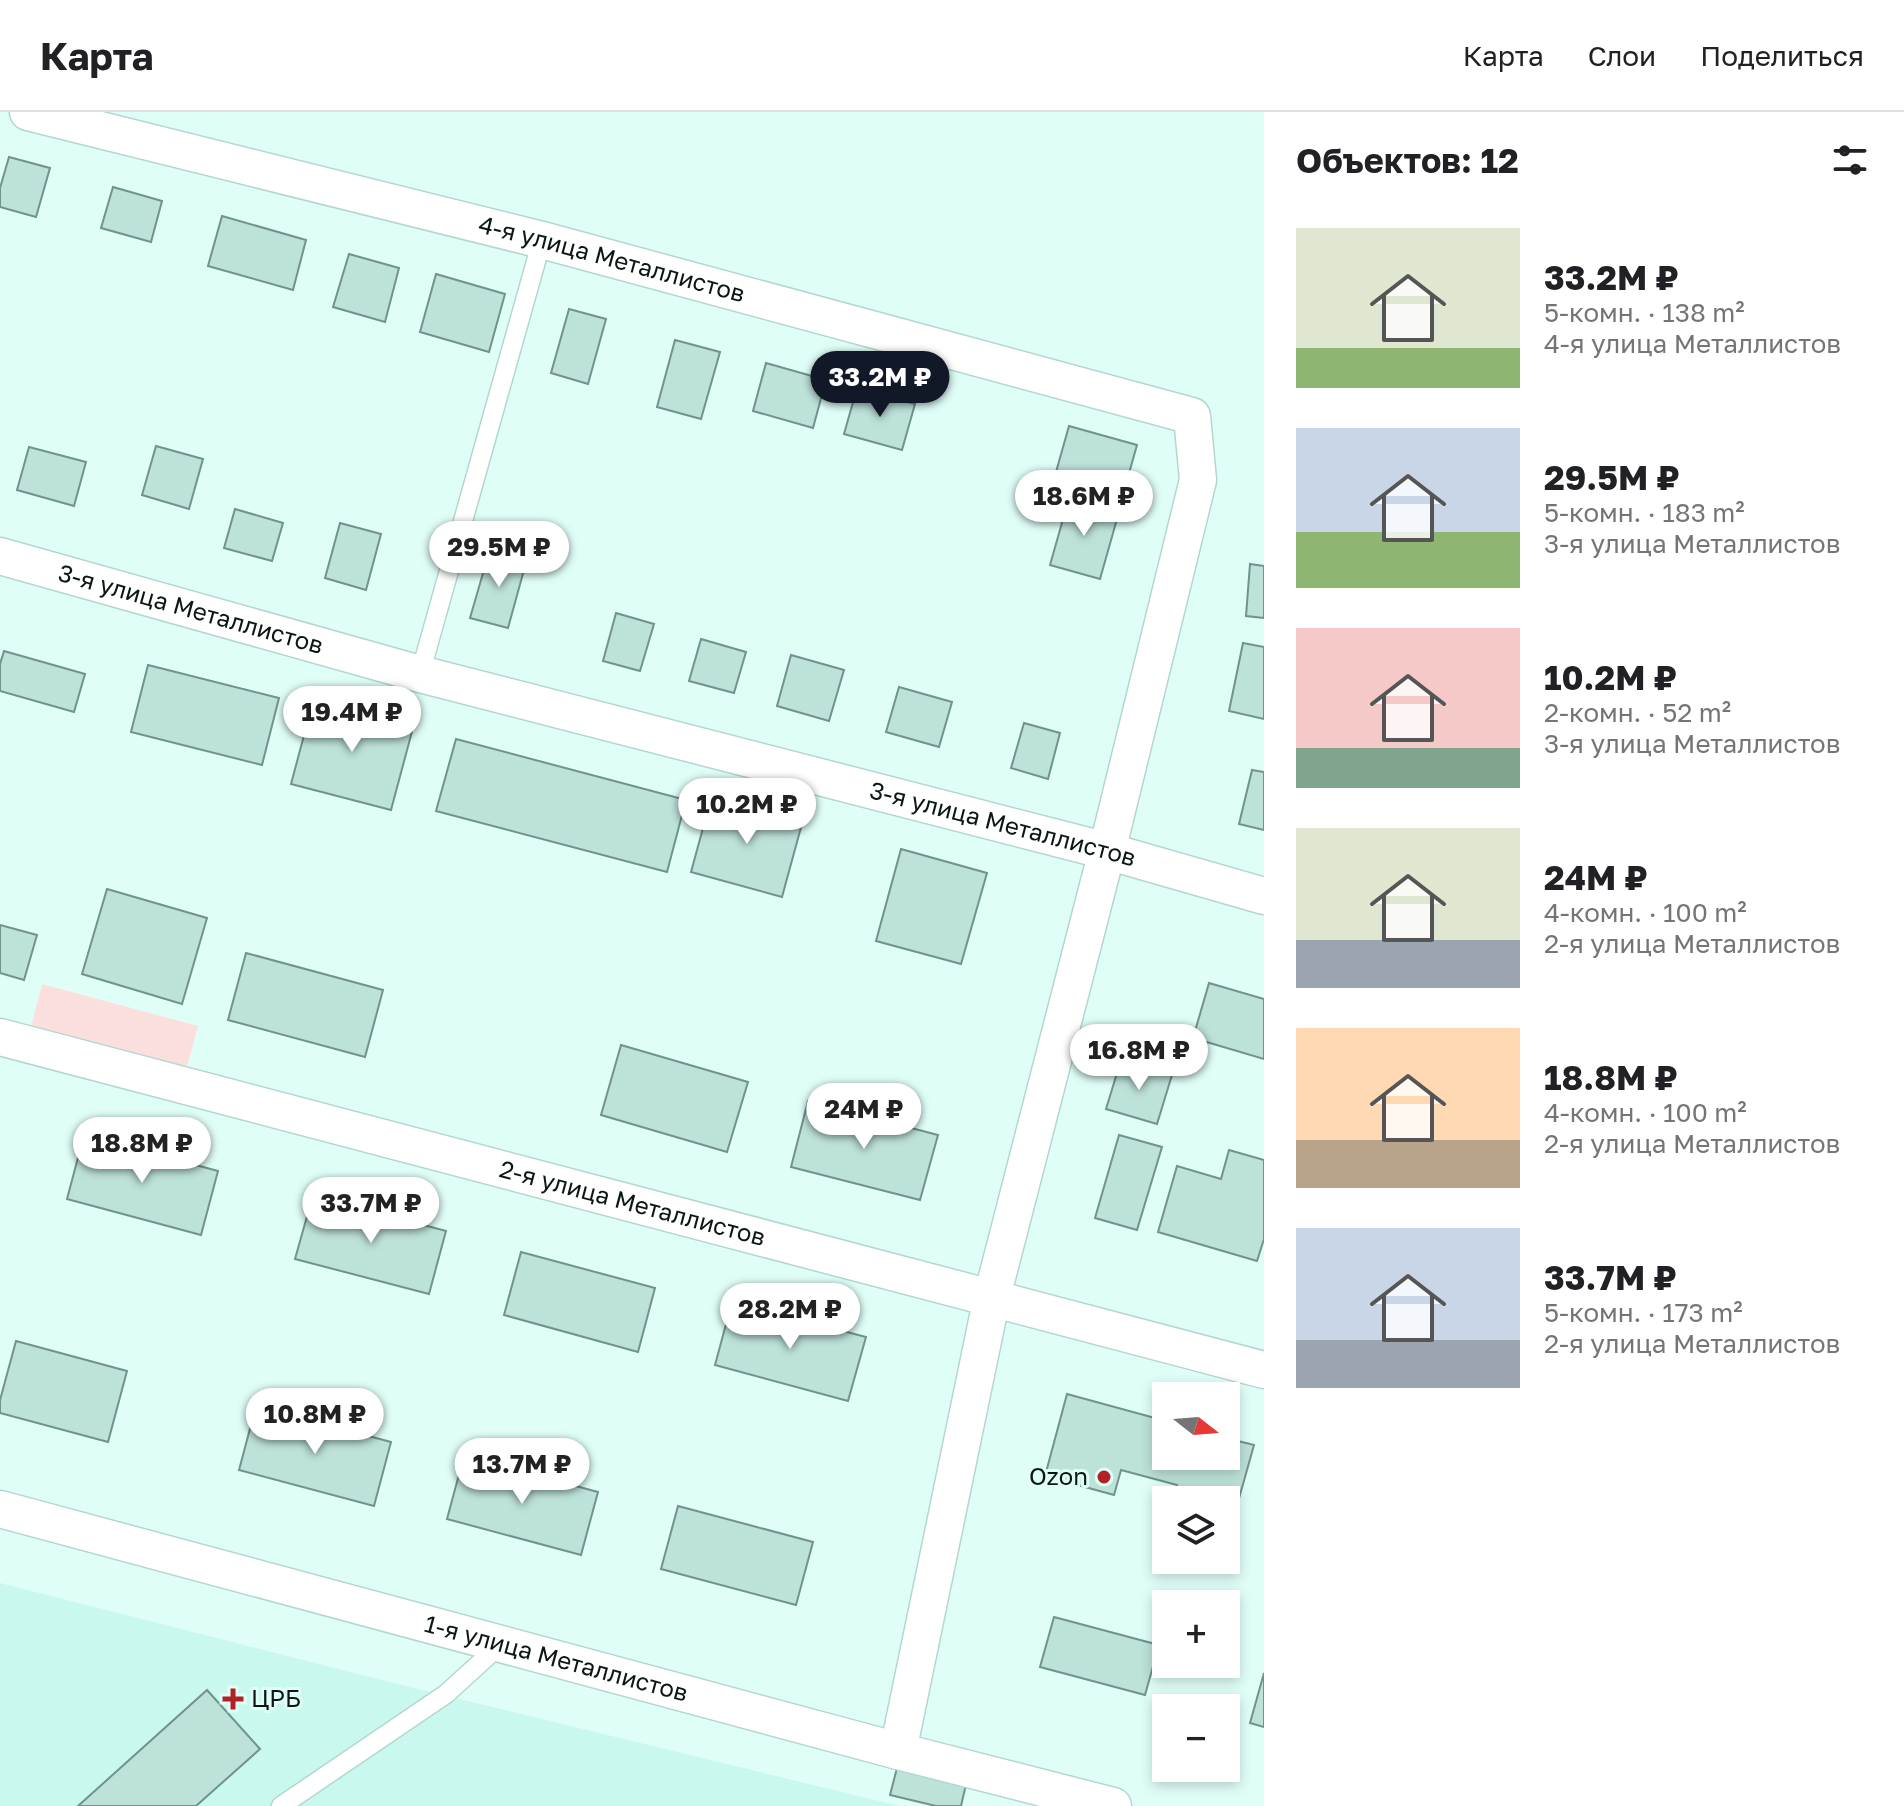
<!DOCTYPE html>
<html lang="ru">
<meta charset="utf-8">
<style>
body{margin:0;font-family:"Golos Text",sans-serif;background:#f6f6f6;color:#202124;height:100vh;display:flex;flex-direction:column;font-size:30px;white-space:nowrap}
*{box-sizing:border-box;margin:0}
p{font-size:26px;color:#757577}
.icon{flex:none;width:44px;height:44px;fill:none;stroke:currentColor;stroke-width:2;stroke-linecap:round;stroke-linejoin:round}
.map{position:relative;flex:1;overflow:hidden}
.drawer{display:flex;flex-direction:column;background:#fff;width:640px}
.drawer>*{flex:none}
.needle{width:52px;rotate:107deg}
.buttons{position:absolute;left:1152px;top:1270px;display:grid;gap:16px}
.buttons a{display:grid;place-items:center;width:88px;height:88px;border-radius:0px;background:#fff;box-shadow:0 4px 12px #0003;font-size:40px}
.price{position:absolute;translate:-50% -68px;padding:0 18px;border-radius:28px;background:#fff;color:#222;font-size:26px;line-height:52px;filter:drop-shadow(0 2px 4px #0008)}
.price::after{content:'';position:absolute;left:50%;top:48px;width:24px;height:18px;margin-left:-12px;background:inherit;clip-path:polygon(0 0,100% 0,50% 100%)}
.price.current{background:#111827;color:#fff}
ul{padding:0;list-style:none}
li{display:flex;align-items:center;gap:24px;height:200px;padding:0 32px}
li span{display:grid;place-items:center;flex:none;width:224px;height:160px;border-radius:0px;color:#555}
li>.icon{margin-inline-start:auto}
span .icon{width:96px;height:96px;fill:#fffc;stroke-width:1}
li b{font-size:34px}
h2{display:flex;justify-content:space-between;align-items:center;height:96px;padding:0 32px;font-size:34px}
header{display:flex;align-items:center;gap:48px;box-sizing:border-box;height:112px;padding:0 40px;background:#fff;border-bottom:2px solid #e0e0e0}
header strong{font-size:38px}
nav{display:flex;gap:44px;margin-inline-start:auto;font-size:28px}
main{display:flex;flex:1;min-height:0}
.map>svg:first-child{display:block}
</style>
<header>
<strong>Карта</strong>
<nav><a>Карта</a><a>Слои</a><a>Поделиться</a></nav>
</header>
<main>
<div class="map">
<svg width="1264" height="1694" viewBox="0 0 1264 1694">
<rect width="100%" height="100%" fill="#e0fef8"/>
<!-- built -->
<polygon fill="#c9f8ef" points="0,1471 394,1571 899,1694 0,1694"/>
<!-- green -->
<polygon fill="#fbdfdc" points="42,872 198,914 185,962 30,919"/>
<!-- building -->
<g fill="#bde2da" stroke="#70938c" stroke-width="2">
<polygon points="9,45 50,56 36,105 0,95 0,76"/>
<polygon points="113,75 162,89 151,130 101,116"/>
<polygon points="222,104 306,128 293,178 208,154"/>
<polygon points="349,142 399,156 385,210 333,195"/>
<polygon points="436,162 505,182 489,240 420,220"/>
<polygon points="569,197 606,207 588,272 551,261"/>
<polygon points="675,228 720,240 701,307 657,295"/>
<polygon points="766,251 826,268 813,316 753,299"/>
<polygon points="857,276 915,292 902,338 844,322"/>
<polygon points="1069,314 1137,333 1124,379 1056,360"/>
<polygon points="156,334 203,347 189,397 142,383"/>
<polygon points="29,335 86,350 74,394 17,378"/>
<polygon points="1069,386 1119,400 1100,467 1050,453"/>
<polygon points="235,397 283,411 272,449 224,436"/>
<polygon points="340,411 381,422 366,478 325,466"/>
<polygon points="490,437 527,447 508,516 470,506"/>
<polygon points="1250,452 1264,454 1264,506 1246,504"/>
<polygon points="616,501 654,512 640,559 603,549"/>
<polygon points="701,527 746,540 734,581 689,569"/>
<polygon points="1243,531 1264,535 1264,607 1229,599"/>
<polygon points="4,539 85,562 74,600 0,579 0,552"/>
<polygon points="791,543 844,558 829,609 777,594"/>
<polygon points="148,553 279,586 262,653 131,620"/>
<polygon points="899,575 952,590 939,635 886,620"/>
<polygon points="314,586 414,612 391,698 291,672"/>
<polygon points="1024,611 1060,621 1048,667 1011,656"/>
<polygon points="456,627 686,688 667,760 436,699"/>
<polygon points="1252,658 1264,660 1264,718 1239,712"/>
<polygon points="712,683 803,708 782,785 691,760"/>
<polygon points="901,737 987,761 961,852 876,829"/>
<polygon points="107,777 207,806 182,892 82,862"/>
<polygon points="0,813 37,823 24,868 0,861"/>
<polygon points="246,841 383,878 365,945 228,908"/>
<polygon points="1209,871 1264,887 1264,947 1193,926"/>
<polygon points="621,933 748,970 727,1040 601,1003"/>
<polygon points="1121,948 1172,963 1157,1012 1106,997"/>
<polygon points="808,989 938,1023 920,1088 791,1055"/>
<polygon points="84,1023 218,1059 201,1123 67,1087"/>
<polygon points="1119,1023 1162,1035 1137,1118 1095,1106"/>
<polygon points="1229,1038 1264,1048 1264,1127 1257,1149 1158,1120 1177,1054 1221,1067"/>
<polygon points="313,1083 446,1119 429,1182 295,1147"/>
<polygon points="521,1140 655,1176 638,1240 504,1203"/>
<polygon points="732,1190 866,1225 848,1289 715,1253"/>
<polygon points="16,1229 127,1259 108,1330 0,1301 0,1288"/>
<polygon points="1067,1282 1166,1309 1166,1344 1226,1344 1226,1326 1254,1333 1231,1415 1226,1413 1226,1388 1173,1388 1177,1373 1121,1358 1114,1383 1045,1364"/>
<polygon points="256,1294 391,1330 374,1394 239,1358"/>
<polygon points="464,1344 598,1380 581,1443 447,1407"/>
<polygon points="678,1394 813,1430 796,1493 661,1457"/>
<polygon points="1054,1505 1159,1533 1145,1583 1040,1555"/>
<polygon points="1264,1561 1264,1615 1250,1611"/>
<polygon points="207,1578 260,1637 196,1694 78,1694"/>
<polygon points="898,1652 967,1668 961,1694 936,1694 890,1683"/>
</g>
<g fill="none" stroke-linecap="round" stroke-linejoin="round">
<defs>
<g id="lane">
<polyline points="420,562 542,128"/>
<polyline points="281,1694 446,1582 501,1532"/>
</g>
<g id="street">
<path id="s1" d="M28 0 542 128 1192 304 1198 368 1107 739 992 1185 898 1639"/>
<path id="s2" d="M0 444 420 562 1107 739 1264 784"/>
<path id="s3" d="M0 925 1264 1258"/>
<path id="s4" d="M0 1397 898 1639 1113 1694"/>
</g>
</defs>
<!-- lane casing -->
<use href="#lane" stroke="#b3d7d0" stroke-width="21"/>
<!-- street casing -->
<use href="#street" stroke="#b3d7d0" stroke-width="39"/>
<!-- lane -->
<use href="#lane" stroke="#fff" stroke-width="18"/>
<!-- street -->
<use href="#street" stroke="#fff" stroke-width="36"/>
</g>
<!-- markers -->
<g fill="#b22224" stroke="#e0fef8" stroke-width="3">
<circle cx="1104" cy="1365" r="8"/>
<path d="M229 1575h8v8h8v8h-8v8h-8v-8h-8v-8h8z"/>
</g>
<g text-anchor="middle" stroke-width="6" stroke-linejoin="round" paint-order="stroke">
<!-- street labels -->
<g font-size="24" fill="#0a1715" stroke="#e0fef8">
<text dy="8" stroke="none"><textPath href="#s1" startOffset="602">4-я улица Металлистов</textPath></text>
<text dy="8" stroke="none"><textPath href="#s2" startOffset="198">3-я улица Металлистов</textPath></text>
<text dy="8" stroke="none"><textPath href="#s2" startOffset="1038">3-я улица Металлистов</textPath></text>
<text dy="8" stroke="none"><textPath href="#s3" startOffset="654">2-я улица Металлистов</textPath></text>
<text dy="8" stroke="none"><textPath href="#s4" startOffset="576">1-я улица Металлистов</textPath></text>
</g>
<!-- poi labels -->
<g font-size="24" fill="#0a1715" stroke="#e0fef8" text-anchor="end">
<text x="1088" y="1373">Ozon</text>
<text x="251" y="1595" text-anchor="start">ЦРБ</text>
</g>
</g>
</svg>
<div class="buttons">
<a><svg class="needle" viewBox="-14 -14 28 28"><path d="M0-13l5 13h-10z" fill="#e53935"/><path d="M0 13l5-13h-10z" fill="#757577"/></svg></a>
<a><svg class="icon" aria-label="layers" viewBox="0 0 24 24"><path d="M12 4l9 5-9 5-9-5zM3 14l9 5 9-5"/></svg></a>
<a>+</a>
<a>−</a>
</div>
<b class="price current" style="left:880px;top:307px">33.2M ₽</b>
<b class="price" style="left:1084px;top:426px">18.6M ₽</b>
<b class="price" style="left:499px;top:477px">29.5M ₽</b>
<b class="price" style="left:352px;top:642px">19.4M ₽</b>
<b class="price" style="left:747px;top:734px">10.2M ₽</b>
<b class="price" style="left:1139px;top:980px">16.8M ₽</b>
<b class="price" style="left:864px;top:1039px">24M ₽</b>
<b class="price" style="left:142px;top:1073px">18.8M ₽</b>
<b class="price" style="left:371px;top:1133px">33.7M ₽</b>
<b class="price" style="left:790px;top:1239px">28.2M ₽</b>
<b class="price" style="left:315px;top:1344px">10.8M ₽</b>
<b class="price" style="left:522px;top:1394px">13.7M ₽</b>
</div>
<section class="drawer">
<h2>Объектов: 12<svg class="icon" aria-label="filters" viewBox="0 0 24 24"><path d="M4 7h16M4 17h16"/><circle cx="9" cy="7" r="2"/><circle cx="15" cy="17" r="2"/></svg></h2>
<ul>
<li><span style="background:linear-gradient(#dfe7d0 75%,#8fb573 0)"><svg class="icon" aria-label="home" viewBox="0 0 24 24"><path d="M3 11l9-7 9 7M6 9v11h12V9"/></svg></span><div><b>33.2M ₽</b><p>5-комн. · 138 m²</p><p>4-я улица Металлистов</p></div></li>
<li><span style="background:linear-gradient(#c9d6e8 65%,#8fb573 0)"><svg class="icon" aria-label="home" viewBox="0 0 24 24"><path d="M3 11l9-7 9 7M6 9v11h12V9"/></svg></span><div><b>29.5M ₽</b><p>5-комн. · 183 m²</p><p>3-я улица Металлистов</p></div></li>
<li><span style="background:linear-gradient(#f6c9c9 75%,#7fa58c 0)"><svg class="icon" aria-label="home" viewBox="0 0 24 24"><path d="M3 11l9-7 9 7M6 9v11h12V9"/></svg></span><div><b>10.2M ₽</b><p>2-комн. · 52 m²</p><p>3-я улица Металлистов</p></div></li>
<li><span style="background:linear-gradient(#dfe7d0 70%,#9aa5b1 0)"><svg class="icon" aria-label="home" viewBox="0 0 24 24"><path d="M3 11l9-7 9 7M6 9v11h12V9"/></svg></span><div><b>24M ₽</b><p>4-комн. · 100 m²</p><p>2-я улица Металлистов</p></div></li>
<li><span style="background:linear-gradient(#ffd9b3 70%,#b9a48a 0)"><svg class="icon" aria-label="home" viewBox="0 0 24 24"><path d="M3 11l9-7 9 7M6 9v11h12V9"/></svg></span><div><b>18.8M ₽</b><p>4-комн. · 100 m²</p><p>2-я улица Металлистов</p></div></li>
<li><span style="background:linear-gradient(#c9d6e8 70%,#9aa5b1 0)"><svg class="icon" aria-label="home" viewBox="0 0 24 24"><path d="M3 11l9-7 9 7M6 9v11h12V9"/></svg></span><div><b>33.7M ₽</b><p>5-комн. · 173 m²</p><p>2-я улица Металлистов</p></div></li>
</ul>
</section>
</main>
